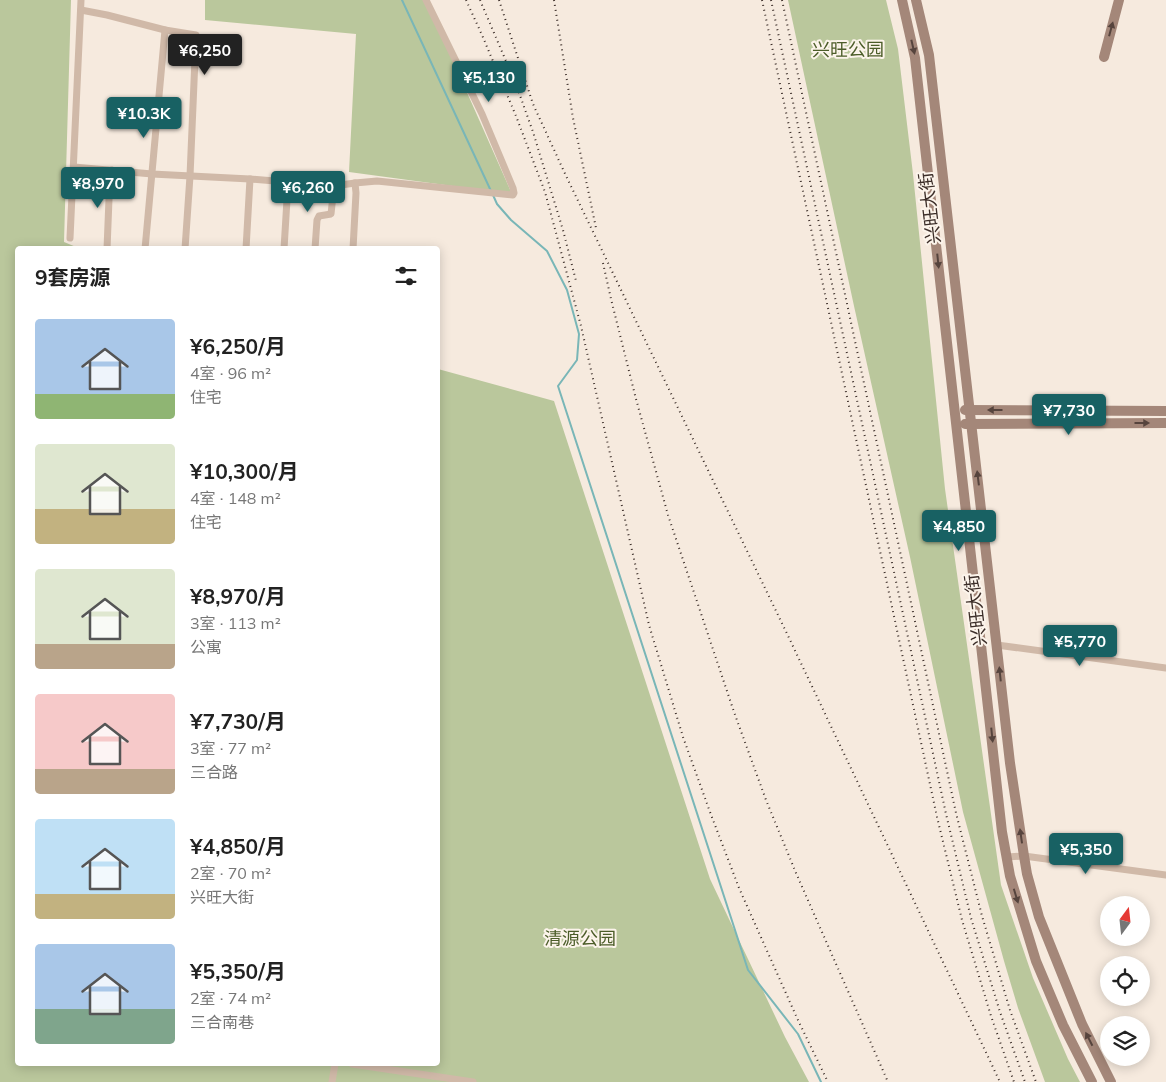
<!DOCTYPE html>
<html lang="zh">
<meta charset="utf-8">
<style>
body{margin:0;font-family:Mulish,"Noto Sans SC",sans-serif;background:#f2f2f2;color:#222;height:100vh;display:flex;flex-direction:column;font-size:19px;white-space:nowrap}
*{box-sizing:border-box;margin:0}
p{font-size:16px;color:#767676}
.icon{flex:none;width:28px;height:28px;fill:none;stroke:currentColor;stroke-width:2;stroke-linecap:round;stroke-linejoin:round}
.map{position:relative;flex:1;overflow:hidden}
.drawer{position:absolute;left:15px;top:246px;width:425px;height:820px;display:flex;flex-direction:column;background:#fff;border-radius:5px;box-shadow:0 2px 12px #0003}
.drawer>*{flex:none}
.needle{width:32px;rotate:15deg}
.tools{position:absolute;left:1100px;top:896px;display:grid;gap:10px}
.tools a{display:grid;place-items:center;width:50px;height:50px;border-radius:50%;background:#fff;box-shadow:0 2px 12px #0003;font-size:25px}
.price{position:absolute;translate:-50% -42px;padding:0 11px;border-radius:5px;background:#186163;color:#fff;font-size:16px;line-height:32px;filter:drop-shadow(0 1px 2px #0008)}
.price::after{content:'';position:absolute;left:50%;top:30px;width:15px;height:11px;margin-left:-8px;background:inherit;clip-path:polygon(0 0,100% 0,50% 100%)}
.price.on{background:#222;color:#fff}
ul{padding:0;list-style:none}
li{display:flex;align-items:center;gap:15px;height:125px;padding:0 20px}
li span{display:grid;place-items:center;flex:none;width:140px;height:100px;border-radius:5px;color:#555}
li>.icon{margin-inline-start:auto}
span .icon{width:60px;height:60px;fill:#fffc;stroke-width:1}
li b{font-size:21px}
h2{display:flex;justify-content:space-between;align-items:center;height:60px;padding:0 20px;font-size:21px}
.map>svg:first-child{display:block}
</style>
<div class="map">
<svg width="1166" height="1082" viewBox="0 0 1166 1082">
<rect width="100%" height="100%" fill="#f6eade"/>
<!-- green -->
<g fill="#bac79c">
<polygon points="0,0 71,0 64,242 81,249 18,249 18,1064 438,1064 438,369 554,401 710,879 785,1037 809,1082 0,1082"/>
<polygon points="205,0 426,0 512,194 349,172 356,34 205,20"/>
<polygon points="788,0 886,0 898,49 913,174 945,489 1001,885 1033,978 1068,1059 1080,1082 1045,1082 1018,1008 1004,961 963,812 910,557 854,306"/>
</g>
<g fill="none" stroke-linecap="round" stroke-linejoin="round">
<!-- stream -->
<g stroke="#79b6b7" stroke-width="2">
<polyline points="402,0 491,191"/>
<polyline points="493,195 497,204 511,220 547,251 567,290 579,334 577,360 558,386 748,970 798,1034 821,1082"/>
</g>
<!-- street -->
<g stroke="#d0b9a8" stroke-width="7">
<polyline points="81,10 107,15 165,30 196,35 190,176 185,249"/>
<polyline points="74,167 152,174 250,179 334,186 355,183 377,181 513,195 514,193 513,188 482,114 426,0"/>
<polyline points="70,238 81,0"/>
<polyline points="107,249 109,199 112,170"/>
<polyline points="145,249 165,30"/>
<polyline points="246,249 250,179"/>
<polyline points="284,249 288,183"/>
<polyline points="315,249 317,220 319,216 331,214 334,186"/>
<polyline points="353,249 356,193 355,183"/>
<polyline points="997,645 1166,668"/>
<polyline points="1007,857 1024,856 1166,875"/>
<polyline points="352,1064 473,1082"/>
<polyline points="332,1082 335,1064"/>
</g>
<!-- secondary -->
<g stroke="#a48779" stroke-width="10">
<polyline points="902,0 915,58 1002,832 1010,876 1036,961 1063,1025 1092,1082"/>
<polyline points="916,0 929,55 1010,763 1024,856 1027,874 1039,917 1082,1024 1111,1082"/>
<polyline points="1104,57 1119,0"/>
<polyline points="965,410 1166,411"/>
<polyline points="965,424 1166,423"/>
</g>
<!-- rail -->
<g stroke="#3c2e29" stroke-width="2" stroke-dasharray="1 4" stroke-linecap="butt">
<polyline points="466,0 482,35 516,116 545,192 581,326 649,625 683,737 710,812 739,888 797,1018 828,1082"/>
<polyline points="480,0 517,87 533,132 563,230 576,281"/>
<polyline points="499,0 533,104 567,178 790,640 1000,1082"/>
<polyline points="554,0 573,118 596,228"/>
<polyline points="762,0 937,817 962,920 991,1016 1014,1082"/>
<polyline points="771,0 946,814 971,918 1000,1012 1025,1082"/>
<polyline points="782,0 956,813 982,916 1010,1010 1036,1082"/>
<polyline points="603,263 611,299 636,399 668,515 734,712 766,800 796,873 888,1082"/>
</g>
</g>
<!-- one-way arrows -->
<defs><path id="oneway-solid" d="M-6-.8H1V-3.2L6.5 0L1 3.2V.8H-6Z" transform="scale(1.25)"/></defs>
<g fill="#56443d">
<use href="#oneway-solid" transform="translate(1111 29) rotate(-75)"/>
<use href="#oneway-solid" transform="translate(913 47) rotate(77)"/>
<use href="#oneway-solid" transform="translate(938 261) rotate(84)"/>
<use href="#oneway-solid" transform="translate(995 410) rotate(-180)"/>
<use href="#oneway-solid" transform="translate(1142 423)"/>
<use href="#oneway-solid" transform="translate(978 478) rotate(-97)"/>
<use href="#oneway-solid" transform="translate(1000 674) rotate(-96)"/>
<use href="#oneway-solid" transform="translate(992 735) rotate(84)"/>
<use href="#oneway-solid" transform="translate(1021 836) rotate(-98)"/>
<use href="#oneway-solid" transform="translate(1016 896) rotate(73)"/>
<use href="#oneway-solid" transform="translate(1089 1039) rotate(-117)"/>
</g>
<g text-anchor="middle" stroke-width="4" stroke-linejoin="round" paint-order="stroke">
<!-- park labels -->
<g font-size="18" fill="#4c5d29" stroke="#fcf4eb">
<text x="848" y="56">兴旺公园</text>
<text x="580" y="945">清源公园</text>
</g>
<!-- street labels -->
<g font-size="18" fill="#3c2e29" stroke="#fcf4eb">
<text transform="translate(930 208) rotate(-97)" y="6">兴旺大街</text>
<text transform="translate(976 610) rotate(-97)" y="6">兴旺大街</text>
</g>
</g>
</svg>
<div class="tools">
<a><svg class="needle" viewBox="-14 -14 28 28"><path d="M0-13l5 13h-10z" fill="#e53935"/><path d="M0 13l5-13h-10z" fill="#767676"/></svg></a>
<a><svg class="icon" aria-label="locate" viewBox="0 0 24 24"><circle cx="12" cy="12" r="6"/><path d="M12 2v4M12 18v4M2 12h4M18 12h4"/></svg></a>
<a><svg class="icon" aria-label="layers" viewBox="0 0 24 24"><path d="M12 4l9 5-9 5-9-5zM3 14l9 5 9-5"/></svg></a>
</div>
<b class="price on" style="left:205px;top:76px">¥6,250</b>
<b class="price" style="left:489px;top:103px">¥5,130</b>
<b class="price" style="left:144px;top:139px">¥10.3K</b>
<b class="price" style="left:98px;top:209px">¥8,970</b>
<b class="price" style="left:308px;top:213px">¥6,260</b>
<b class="price" style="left:1069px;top:436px">¥7,730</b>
<b class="price" style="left:959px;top:552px">¥4,850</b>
<b class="price" style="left:1080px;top:667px">¥5,770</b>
<b class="price" style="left:1086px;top:875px">¥5,350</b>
<section class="drawer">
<h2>9套房源<svg class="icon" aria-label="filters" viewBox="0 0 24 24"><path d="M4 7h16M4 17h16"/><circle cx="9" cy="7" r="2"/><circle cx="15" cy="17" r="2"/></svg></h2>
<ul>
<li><span style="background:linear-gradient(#a9c7e8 75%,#8fb573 0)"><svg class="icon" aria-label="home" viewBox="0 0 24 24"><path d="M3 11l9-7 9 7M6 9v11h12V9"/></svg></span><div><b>¥6,250/月</b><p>4室 · 96 m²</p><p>住宅</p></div></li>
<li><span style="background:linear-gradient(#dfe7d0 65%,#c2b280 0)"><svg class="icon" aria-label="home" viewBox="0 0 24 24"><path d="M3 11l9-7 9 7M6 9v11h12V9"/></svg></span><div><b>¥10,300/月</b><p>4室 · 148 m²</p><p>住宅</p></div></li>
<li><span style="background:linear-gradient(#dfe7d0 75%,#b9a48a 0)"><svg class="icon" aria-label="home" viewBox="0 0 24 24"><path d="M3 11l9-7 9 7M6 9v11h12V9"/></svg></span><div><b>¥8,970/月</b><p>3室 · 113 m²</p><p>公寓</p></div></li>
<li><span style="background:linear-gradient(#f6c9c9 75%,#b9a48a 0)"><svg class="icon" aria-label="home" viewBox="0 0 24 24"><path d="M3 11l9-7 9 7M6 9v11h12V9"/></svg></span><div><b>¥7,730/月</b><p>3室 · 77 m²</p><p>三合路</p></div></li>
<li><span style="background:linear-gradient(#bfe0f5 75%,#c2b280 0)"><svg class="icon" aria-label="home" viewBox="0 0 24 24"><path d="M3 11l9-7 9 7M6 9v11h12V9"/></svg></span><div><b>¥4,850/月</b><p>2室 · 70 m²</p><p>兴旺大街</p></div></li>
<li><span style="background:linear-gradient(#a9c7e8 65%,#7fa58c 0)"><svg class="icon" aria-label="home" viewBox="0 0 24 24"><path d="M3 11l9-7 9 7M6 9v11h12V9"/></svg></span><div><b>¥5,350/月</b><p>2室 · 74 m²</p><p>三合南巷</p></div></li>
</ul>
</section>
</div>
